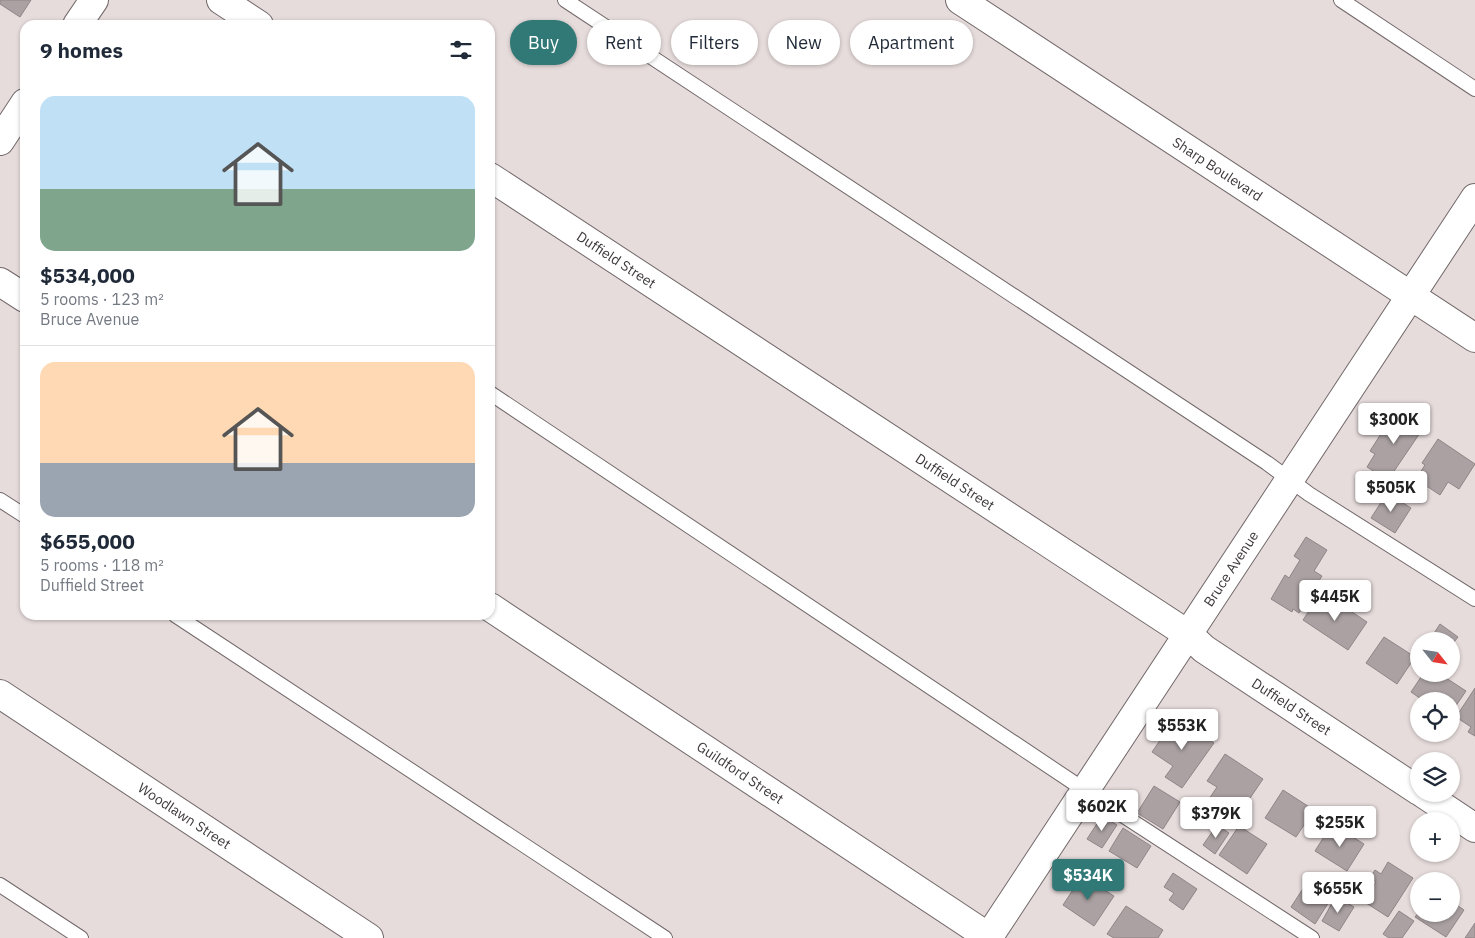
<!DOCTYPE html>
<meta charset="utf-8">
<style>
body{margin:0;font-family:"IBM Plex Sans",sans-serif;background:#f2f2f3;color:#1f2937;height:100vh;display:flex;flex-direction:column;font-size:19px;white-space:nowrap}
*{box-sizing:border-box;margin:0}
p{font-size:16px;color:#747a83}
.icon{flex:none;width:28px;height:28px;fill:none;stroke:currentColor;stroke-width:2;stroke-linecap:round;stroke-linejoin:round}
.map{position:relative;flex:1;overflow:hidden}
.sheet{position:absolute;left:20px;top:20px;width:475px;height:600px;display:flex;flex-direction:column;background:#fff;border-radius:15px;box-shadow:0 1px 4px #0004}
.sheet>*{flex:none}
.banner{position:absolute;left:510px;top:20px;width:475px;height:45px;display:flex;gap:10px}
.needle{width:32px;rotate:120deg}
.buttons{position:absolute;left:1410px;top:632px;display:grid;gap:10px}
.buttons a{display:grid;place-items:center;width:50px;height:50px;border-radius:50%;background:#fff;box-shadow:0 1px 4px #0004;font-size:25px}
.price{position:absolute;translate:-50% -42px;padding:0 11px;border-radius:5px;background:#fff;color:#222;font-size:16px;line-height:32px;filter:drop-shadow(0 1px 2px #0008)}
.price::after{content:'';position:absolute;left:50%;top:30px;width:15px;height:11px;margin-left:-8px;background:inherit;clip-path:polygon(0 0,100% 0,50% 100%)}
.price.current{background:#307976;color:#fff}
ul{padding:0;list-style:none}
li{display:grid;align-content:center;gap:10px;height:265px;padding:0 20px}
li+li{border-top:1px solid #e0e1e3}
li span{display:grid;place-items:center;height:155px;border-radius:15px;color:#555}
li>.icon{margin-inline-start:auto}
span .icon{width:90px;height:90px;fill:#fffc;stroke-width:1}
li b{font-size:21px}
h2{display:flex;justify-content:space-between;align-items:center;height:60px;padding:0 20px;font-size:21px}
.tag{padding:0 18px;border-radius:22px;background:#fff;box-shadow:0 1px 4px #0004;font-size:18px;line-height:45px}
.tag.current{background:#307976;color:#fff}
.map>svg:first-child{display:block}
</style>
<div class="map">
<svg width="1475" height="938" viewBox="0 0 1475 938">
<rect width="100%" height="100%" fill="#e7dcdc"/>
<!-- building -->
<g fill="#aba1a2" stroke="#8f8586">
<polygon points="0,0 31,0 20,17 0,4"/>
<polygon points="1409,412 1422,420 1416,431 1420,433 1388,480 1367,467 1375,454 1370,451 1393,415 1403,422"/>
<polygon points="1438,439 1475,464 1459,489 1448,482 1440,495 1416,479 1425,465 1422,463"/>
<polygon points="1387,493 1411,508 1395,533 1371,518"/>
<polygon points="1306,537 1327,550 1314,571 1322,576 1299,613 1293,609 1292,612 1271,599 1285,575 1289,578 1300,560 1294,556"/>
<polygon points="1319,596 1332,604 1334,600 1367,622 1348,650 1303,620"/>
<polygon points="1440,624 1458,637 1451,646 1451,641 1429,641"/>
<polygon points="1384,637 1415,657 1397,684 1366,663"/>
<polygon points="1423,674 1440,674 1466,691 1451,713 1451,701 1424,701 1411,692"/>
<polygon points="1475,688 1475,736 1468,732 1471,727 1456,717"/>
<polygon points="1176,717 1214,743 1182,788 1165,777 1173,766 1152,752"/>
<polygon points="1225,754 1263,779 1244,807 1233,799 1224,813 1207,802 1217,787 1207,781"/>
<polygon points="1154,786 1180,802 1163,829 1137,813"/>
<polygon points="1283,790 1314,810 1296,837 1265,818"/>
<polygon points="1102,816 1117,825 1102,848 1087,839"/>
<polygon points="1332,824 1364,844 1347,871 1315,851"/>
<polygon points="1217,825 1229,833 1215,854 1203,845"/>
<polygon points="1239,826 1267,844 1247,874 1219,855"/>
<polygon points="1123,828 1151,846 1137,868 1109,851"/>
<polygon points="1388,862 1413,878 1388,917 1363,901 1376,882 1370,878 1375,870 1381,874"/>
<polygon points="1173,873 1197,889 1183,910 1169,900 1174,893 1164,887"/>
<polygon points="1082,876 1114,896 1094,926 1063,905"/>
<polygon points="1308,881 1332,897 1315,924 1291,907"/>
<polygon points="1336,896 1354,907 1339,931 1322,921"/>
<polygon points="1451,901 1464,910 1446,937 1415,917 1419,912 1419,914 1451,914"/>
<polygon points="1126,906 1163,930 1158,938 1114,938 1107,934"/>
<polygon points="1399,911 1414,921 1402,938 1389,938 1383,934"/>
<polygon points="1475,923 1475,938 1465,938"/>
</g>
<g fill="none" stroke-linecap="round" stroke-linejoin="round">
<defs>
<g id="lane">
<polyline points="565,0 1267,463 1309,494 1475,599"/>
<polyline points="1341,0 1475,89"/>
<polyline points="490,393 1104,803 1312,938"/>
<polyline points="0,500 25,516"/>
<polyline points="175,615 665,938"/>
<polyline points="0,885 81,938"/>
</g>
<g id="street">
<polyline points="221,0 259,25"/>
<path id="s1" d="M960 0 1475 338"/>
<polyline points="77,25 94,0"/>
<polyline points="0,141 25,103"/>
<path id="s2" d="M490 177 1189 635 1204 649 1419 791"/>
<polyline points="0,282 25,298"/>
<path id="s3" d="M490 607 990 938"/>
<path id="s4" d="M0 694 369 938"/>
<polyline points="1424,794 1475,828"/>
<path id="s5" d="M988 938 1475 198"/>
</g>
</defs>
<!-- lane casing -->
<use href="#lane" stroke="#726869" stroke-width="16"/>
<!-- street casing -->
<use href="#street" stroke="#726869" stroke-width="30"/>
<!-- lane -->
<use href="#lane" stroke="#fff" stroke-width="14"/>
<!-- street -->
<use href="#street" stroke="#fff" stroke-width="28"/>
</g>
<g text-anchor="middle" stroke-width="5" stroke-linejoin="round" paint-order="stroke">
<!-- street labels -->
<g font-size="14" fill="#3d3939" stroke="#fff">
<text dy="5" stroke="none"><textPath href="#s1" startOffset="308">Sharp Boulevard</textPath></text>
<text dy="5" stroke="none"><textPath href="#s2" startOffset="151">Duffield Street</textPath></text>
<text dy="5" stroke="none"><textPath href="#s2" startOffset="556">Duffield Street</textPath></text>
<text dy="5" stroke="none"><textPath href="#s5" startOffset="442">Bruce Avenue</textPath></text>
<text dy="5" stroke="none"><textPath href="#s2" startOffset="961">Duffield Street</textPath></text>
<text dy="5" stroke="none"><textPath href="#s3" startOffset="300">Guildford Street</textPath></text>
<text dy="5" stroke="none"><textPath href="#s4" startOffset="221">Woodlawn Street</textPath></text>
</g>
</g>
</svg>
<div class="buttons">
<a><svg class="needle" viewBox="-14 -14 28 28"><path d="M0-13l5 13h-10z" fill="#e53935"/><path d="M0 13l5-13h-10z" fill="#747a83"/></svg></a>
<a><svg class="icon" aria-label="locate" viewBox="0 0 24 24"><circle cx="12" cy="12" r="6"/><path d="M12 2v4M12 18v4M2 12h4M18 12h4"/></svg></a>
<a><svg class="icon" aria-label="layers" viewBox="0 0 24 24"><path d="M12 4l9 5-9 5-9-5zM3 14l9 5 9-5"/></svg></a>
<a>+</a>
<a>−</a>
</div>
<b class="price" style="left:1394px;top:445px">$300K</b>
<b class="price" style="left:1391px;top:513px">$505K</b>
<b class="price" style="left:1335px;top:622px">$445K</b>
<b class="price" style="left:1182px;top:751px">$553K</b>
<b class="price" style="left:1102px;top:832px">$602K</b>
<b class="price" style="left:1216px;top:839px">$379K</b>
<b class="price" style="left:1340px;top:848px">$255K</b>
<b class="price current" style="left:1088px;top:901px">$534K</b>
<b class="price" style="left:1338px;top:914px">$655K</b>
<div class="banner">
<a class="tag current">Buy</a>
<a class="tag">Rent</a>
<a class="tag">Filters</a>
<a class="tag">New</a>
<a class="tag">Apartment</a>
</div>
<section class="sheet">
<h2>9 homes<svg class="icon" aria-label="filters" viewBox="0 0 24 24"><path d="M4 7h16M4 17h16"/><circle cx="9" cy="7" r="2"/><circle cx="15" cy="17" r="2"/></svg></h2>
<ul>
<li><span style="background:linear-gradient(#bfe0f5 60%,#7fa58c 0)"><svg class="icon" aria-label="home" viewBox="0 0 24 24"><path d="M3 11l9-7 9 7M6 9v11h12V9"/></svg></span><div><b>$534,000</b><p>5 rooms · 123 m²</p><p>Bruce Avenue</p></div></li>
<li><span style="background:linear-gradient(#ffd9b3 65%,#9aa5b1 0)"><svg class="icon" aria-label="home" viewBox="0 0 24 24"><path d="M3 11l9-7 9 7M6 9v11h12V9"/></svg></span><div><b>$655,000</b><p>5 rooms · 118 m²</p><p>Duffield Street</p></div></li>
</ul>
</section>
</div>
